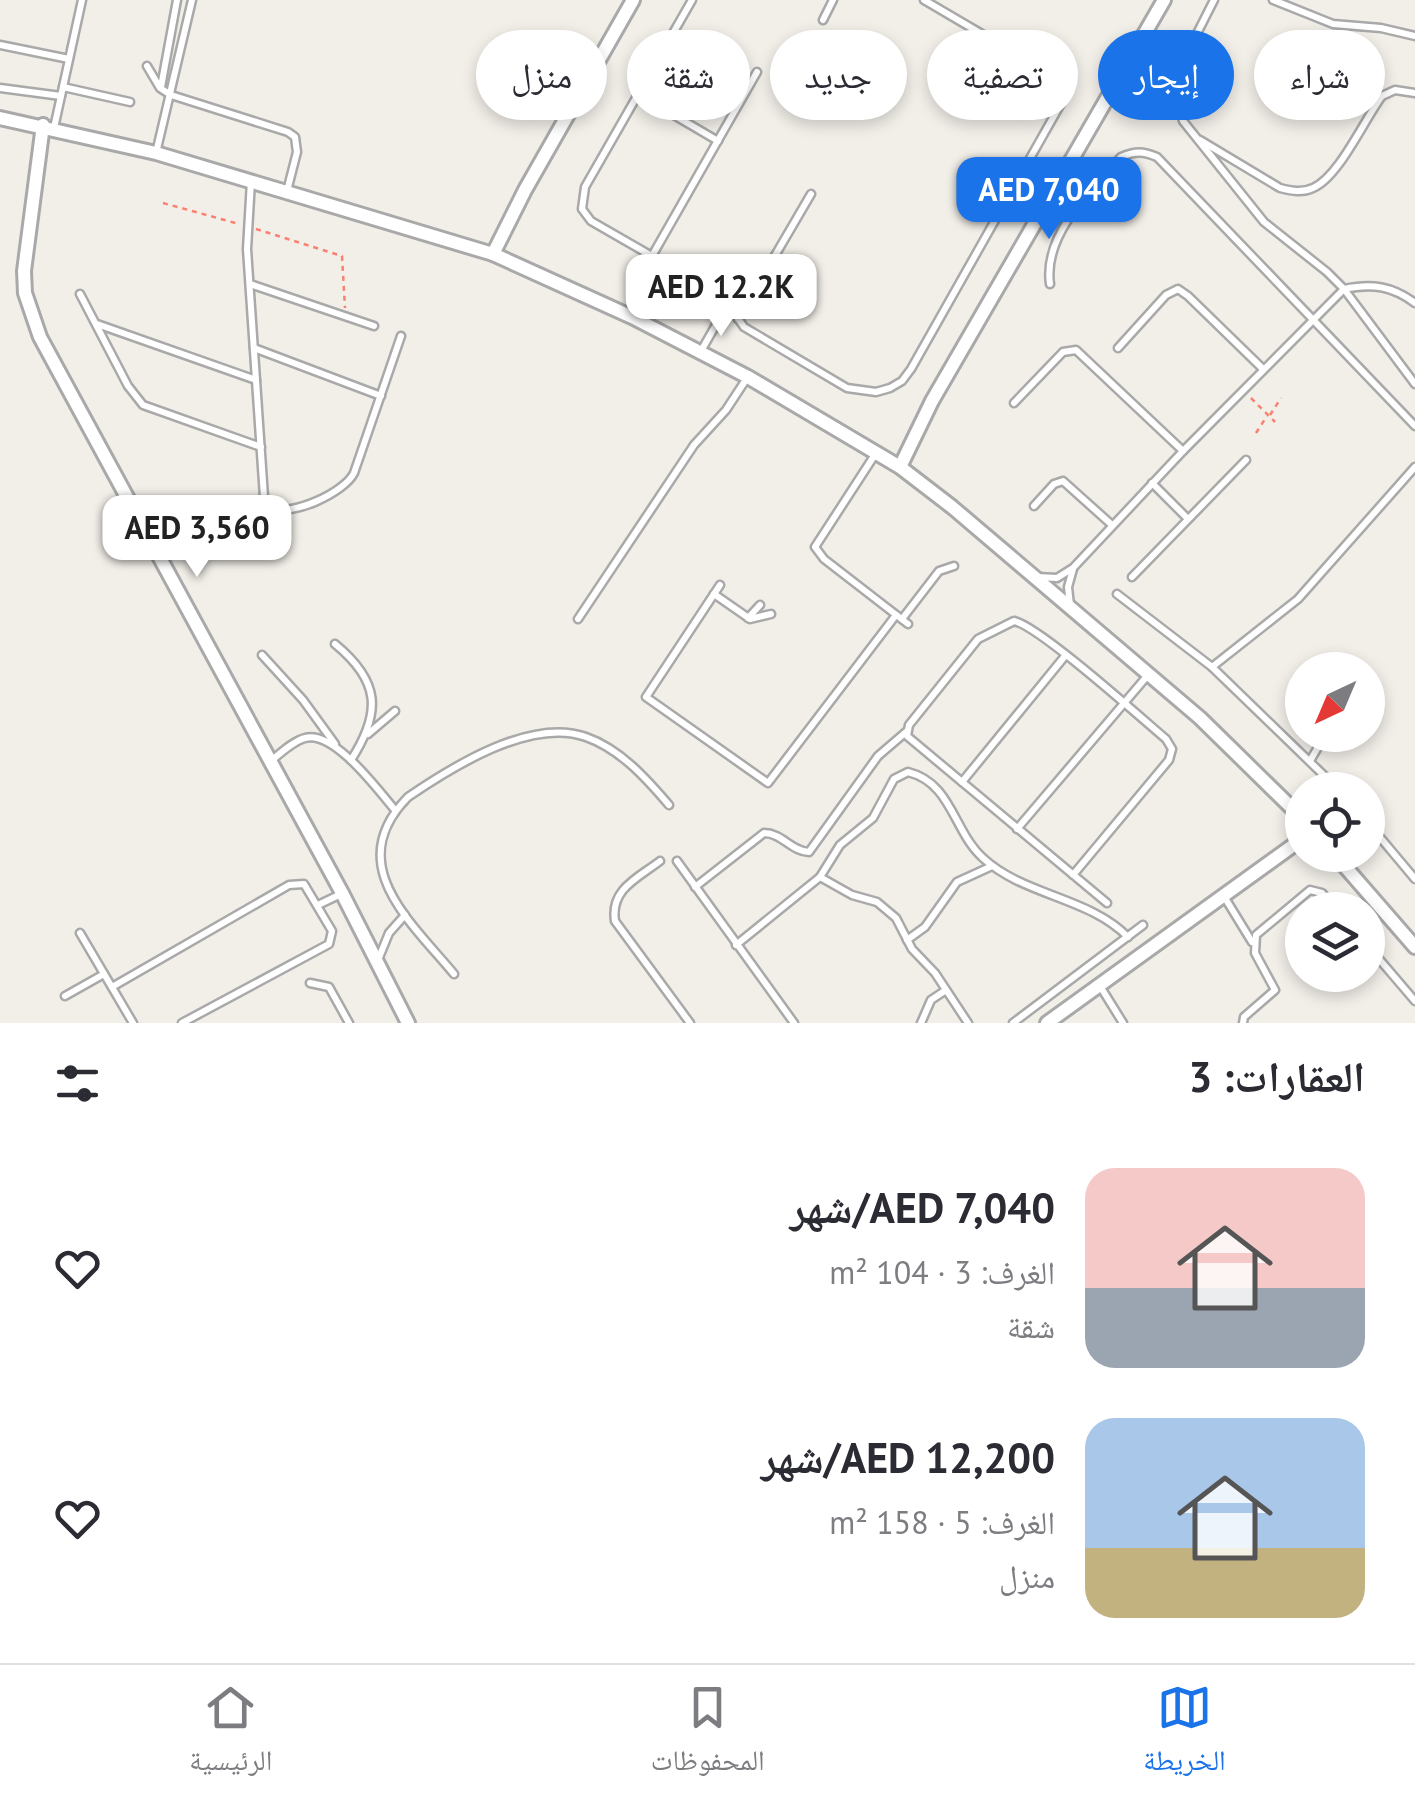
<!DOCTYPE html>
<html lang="ar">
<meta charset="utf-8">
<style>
body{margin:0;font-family:"PT Sans","Noto Naskh Arabic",sans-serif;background:#f7f7f7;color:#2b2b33;direction:rtl;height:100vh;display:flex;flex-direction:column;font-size:38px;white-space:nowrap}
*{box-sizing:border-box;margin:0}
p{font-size:32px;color:#7c7c81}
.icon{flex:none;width:55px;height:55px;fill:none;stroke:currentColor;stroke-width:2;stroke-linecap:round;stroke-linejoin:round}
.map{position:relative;height:1023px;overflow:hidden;direction:ltr}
.side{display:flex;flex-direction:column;background:#fff;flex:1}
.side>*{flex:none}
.guide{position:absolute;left:30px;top:30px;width:1355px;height:90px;direction:rtl;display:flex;gap:20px}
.needle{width:65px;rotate:224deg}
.controls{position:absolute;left:1285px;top:652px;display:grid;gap:20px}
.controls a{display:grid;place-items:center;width:100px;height:100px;border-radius:50%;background:#fff;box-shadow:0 5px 15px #0003;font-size:50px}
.price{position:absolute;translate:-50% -85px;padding:0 22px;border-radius:20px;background:#fff;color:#222;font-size:32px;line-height:65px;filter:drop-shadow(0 2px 5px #0008)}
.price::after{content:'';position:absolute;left:50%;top:60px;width:30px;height:22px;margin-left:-15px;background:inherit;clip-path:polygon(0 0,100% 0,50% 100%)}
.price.selected{background:#1a73e8;color:#fff}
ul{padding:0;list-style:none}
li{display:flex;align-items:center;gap:30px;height:250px;padding:0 50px}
li span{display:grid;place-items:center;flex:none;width:280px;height:200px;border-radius:30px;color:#555}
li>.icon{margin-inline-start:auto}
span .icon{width:120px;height:120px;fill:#fffc;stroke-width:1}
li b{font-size:42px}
h2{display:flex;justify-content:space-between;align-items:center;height:120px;padding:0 50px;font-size:42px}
.pill{padding:0 35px;border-radius:45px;background:#fff;box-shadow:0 5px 15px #0003;font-size:35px;line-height:90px}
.pill.selected{background:#1a73e8;color:#fff}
.tab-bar{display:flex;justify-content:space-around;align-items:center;height:140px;border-top:2px solid #e1e1e2;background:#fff;font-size:28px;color:#7c7c81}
.tab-bar a{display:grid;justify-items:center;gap:5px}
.tab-bar .selected{color:#1a73e8}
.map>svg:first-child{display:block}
</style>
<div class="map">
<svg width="1415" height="1023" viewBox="0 0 1415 1023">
<rect width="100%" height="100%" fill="#f2efe9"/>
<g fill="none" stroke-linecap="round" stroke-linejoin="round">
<defs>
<g id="service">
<polyline points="692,0 585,187 582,209 591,221 723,297 744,327 847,388 876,392 890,388 902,381 911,369 1063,100 1063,92 1055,77 924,0"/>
<polyline points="1214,0 1176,75 1174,91 1183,121 1264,222 1327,272 1344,289 1415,384"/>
<polyline points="1273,0 1333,24 1381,28 1415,36"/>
<polyline points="823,20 833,0"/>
<polyline points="0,45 69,59"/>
<polyline points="147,66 160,88 171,95 288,132 295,137 297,152 287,191"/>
<polyline points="63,87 130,102"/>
<polyline points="161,87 177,0"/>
<polyline points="0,88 61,96"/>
<polyline points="638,94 718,141"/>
<polyline points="54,128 82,0"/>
<path d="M1200 140 1280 188C1292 191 1302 193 1313 188 1339 177 1364 120 1382 96L1395 90 1415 93"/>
<polyline points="156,153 192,0"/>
<path d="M251 181 247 249 264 497 270 508C291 517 344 493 354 473L401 336"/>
<polyline points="652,256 757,72"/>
<polyline points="250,284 374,326"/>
<path d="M1050 284C1043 236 1089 191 1121 157 1135 151 1143 151 1157 157L1415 426"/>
<polyline points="80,294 128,386 143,405 261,447"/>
<polyline points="738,319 811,194"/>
<polyline points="97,324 256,380"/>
<polyline points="254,348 381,396"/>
<polyline points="1118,348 1166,295 1178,289 1188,296 1263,369"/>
<polyline points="701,351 729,302"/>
<polyline points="1014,403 1063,352 1076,350 1183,451"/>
<polyline points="876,453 815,547 824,559 908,624"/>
<polyline points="1152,483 1188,519"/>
<polyline points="1034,506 1054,484 1063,481 1112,525"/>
<path d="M1037 577 1057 578 1073 568 1183 451 1344 289C1372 283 1392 286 1415 303"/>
<polyline points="1132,577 1246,460"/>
<polyline points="720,585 646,697 768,783 896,615"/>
<polyline points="714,594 750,619 771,614"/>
<polyline points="1117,594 1212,667 1339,790"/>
<polyline points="1070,605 1068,587 1073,569"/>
<polyline points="748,618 760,605"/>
<polyline points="578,619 694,445 726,410 747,378"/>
<polyline points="902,619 939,571 954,566"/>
<path d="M335 644C380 681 382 712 351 760"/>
<polyline points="262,655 303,700 335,744"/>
<polyline points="1212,667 1298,599 1415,467"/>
<polyline points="368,734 395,711"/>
<path d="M272 760C281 753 293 741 305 738 334 730 378 790 395 810"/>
<polyline points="1310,761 1325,735"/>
<polyline points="962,782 1065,656"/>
<polyline points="1368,823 1415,879"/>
<polyline points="1017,829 1148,675"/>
<path d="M660 861C638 878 610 889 615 921L690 1023"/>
<polyline points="677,861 794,1023"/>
<path d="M1073 875 1169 760 1172 749 1166 739C1140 717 1039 626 1014 621L978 639 909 725 907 736 1107 903"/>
<polyline points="820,877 852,895 877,902 896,918 912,949 935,973 968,1023"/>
<path d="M695 887 764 833C782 833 791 851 809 852L878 756 906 732"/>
<polyline points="1225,898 1252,942"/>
<polyline points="318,905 341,894"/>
<polyline points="80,933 133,1023"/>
<polyline points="907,940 925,927 957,882 992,866"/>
<path d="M736 945 820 877 840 845 873 818 894 779 908 772C952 783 953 831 983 858 1024 896 1089 897 1128 937"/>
<polyline points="1368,946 1415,1001"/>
<polyline points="378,960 389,933 405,915"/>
<path d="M454 974C410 921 342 864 408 797 452 767 531 717 586 737 620 749 646 778 669 805"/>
<polyline points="310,983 329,987 349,1023"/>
<polyline points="1100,986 1123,1023"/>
<polyline points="112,987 289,885 304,884 332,931 329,944 182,1023"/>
<polyline points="65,996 104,974"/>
<polyline points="921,1023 931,1000 946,990"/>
<polyline points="1013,1023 1143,925"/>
<polyline points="1243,1023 1244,1017 1275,990 1255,953 1256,935 1310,890 1322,893 1337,910"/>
</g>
<g id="minor">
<polyline points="0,118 156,153 493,254 632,317 748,377 900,467 952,507 1200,718 1302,818"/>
<polyline points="43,125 24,271 25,293 40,337 342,893 408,1023"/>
<polyline points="493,254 525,190 633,0"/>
<polyline points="900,467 932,401 1164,0"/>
<polyline points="1335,855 1415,947"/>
<polyline points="1047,1023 1302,839"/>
</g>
</defs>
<!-- service casing -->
<use href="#service" stroke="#a9a9a9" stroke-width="11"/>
<!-- minor casing -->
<use href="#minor" stroke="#a9a9a9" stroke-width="18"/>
<!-- path -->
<g stroke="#fa8072" stroke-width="2.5" stroke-dasharray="5 5" stroke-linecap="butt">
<polyline points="163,203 239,224"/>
<polyline points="256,229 342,256 345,308"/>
<polyline points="1251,398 1275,422"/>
<polyline points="1270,415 1281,398"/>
<polyline points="1256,433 1267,416"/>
</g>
<!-- service -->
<use href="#service" stroke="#fff" stroke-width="6"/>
<!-- minor -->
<use href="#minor" stroke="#fff" stroke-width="12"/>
</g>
</svg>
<div class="controls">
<a><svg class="needle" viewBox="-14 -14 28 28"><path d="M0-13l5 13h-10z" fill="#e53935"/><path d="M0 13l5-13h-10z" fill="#7c7c81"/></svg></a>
<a><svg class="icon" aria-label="locate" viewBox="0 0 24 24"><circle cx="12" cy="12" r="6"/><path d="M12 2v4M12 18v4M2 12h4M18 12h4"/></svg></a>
<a><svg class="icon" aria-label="layers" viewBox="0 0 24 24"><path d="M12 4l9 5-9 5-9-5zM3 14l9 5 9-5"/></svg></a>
</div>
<b class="price selected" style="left:1049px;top:242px">AED 7,040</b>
<b class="price" style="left:721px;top:339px">AED 12.2K</b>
<b class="price" style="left:197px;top:580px">AED 3,560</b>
<div class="guide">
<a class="pill">شراء</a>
<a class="pill selected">إيجار</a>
<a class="pill">تصفية</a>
<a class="pill">جديد</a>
<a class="pill">شقة</a>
<a class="pill">منزل</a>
</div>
</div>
<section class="side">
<h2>العقارات: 3<svg class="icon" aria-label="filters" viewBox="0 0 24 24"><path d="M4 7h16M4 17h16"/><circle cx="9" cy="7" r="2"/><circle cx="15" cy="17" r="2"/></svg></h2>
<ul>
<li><span style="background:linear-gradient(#f6c9c9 60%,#9aa5b1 0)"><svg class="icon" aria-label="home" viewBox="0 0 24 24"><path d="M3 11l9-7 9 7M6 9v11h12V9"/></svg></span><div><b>AED 7,040/شهر</b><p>الغرف: 3 · 104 m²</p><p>شقة</p></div><svg class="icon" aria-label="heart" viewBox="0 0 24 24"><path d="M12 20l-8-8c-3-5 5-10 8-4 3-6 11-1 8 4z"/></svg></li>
<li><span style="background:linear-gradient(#a9c7e8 65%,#c2b280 0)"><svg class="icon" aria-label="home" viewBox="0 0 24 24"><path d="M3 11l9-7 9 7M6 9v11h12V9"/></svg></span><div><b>AED 12,200/شهر</b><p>الغرف: 5 · 158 m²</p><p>منزل</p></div><svg class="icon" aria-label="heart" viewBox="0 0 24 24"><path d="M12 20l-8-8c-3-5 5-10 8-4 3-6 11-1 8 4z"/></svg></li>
</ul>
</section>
<nav class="tab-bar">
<a class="selected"><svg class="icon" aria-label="map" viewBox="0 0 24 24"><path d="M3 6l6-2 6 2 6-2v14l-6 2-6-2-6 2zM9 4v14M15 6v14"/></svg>الخريطة</a>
<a><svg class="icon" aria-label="saved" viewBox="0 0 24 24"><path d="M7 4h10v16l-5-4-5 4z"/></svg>المحفوظات</a>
<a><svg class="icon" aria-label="home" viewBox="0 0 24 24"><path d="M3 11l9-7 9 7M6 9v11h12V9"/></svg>الرئيسية</a>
</nav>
